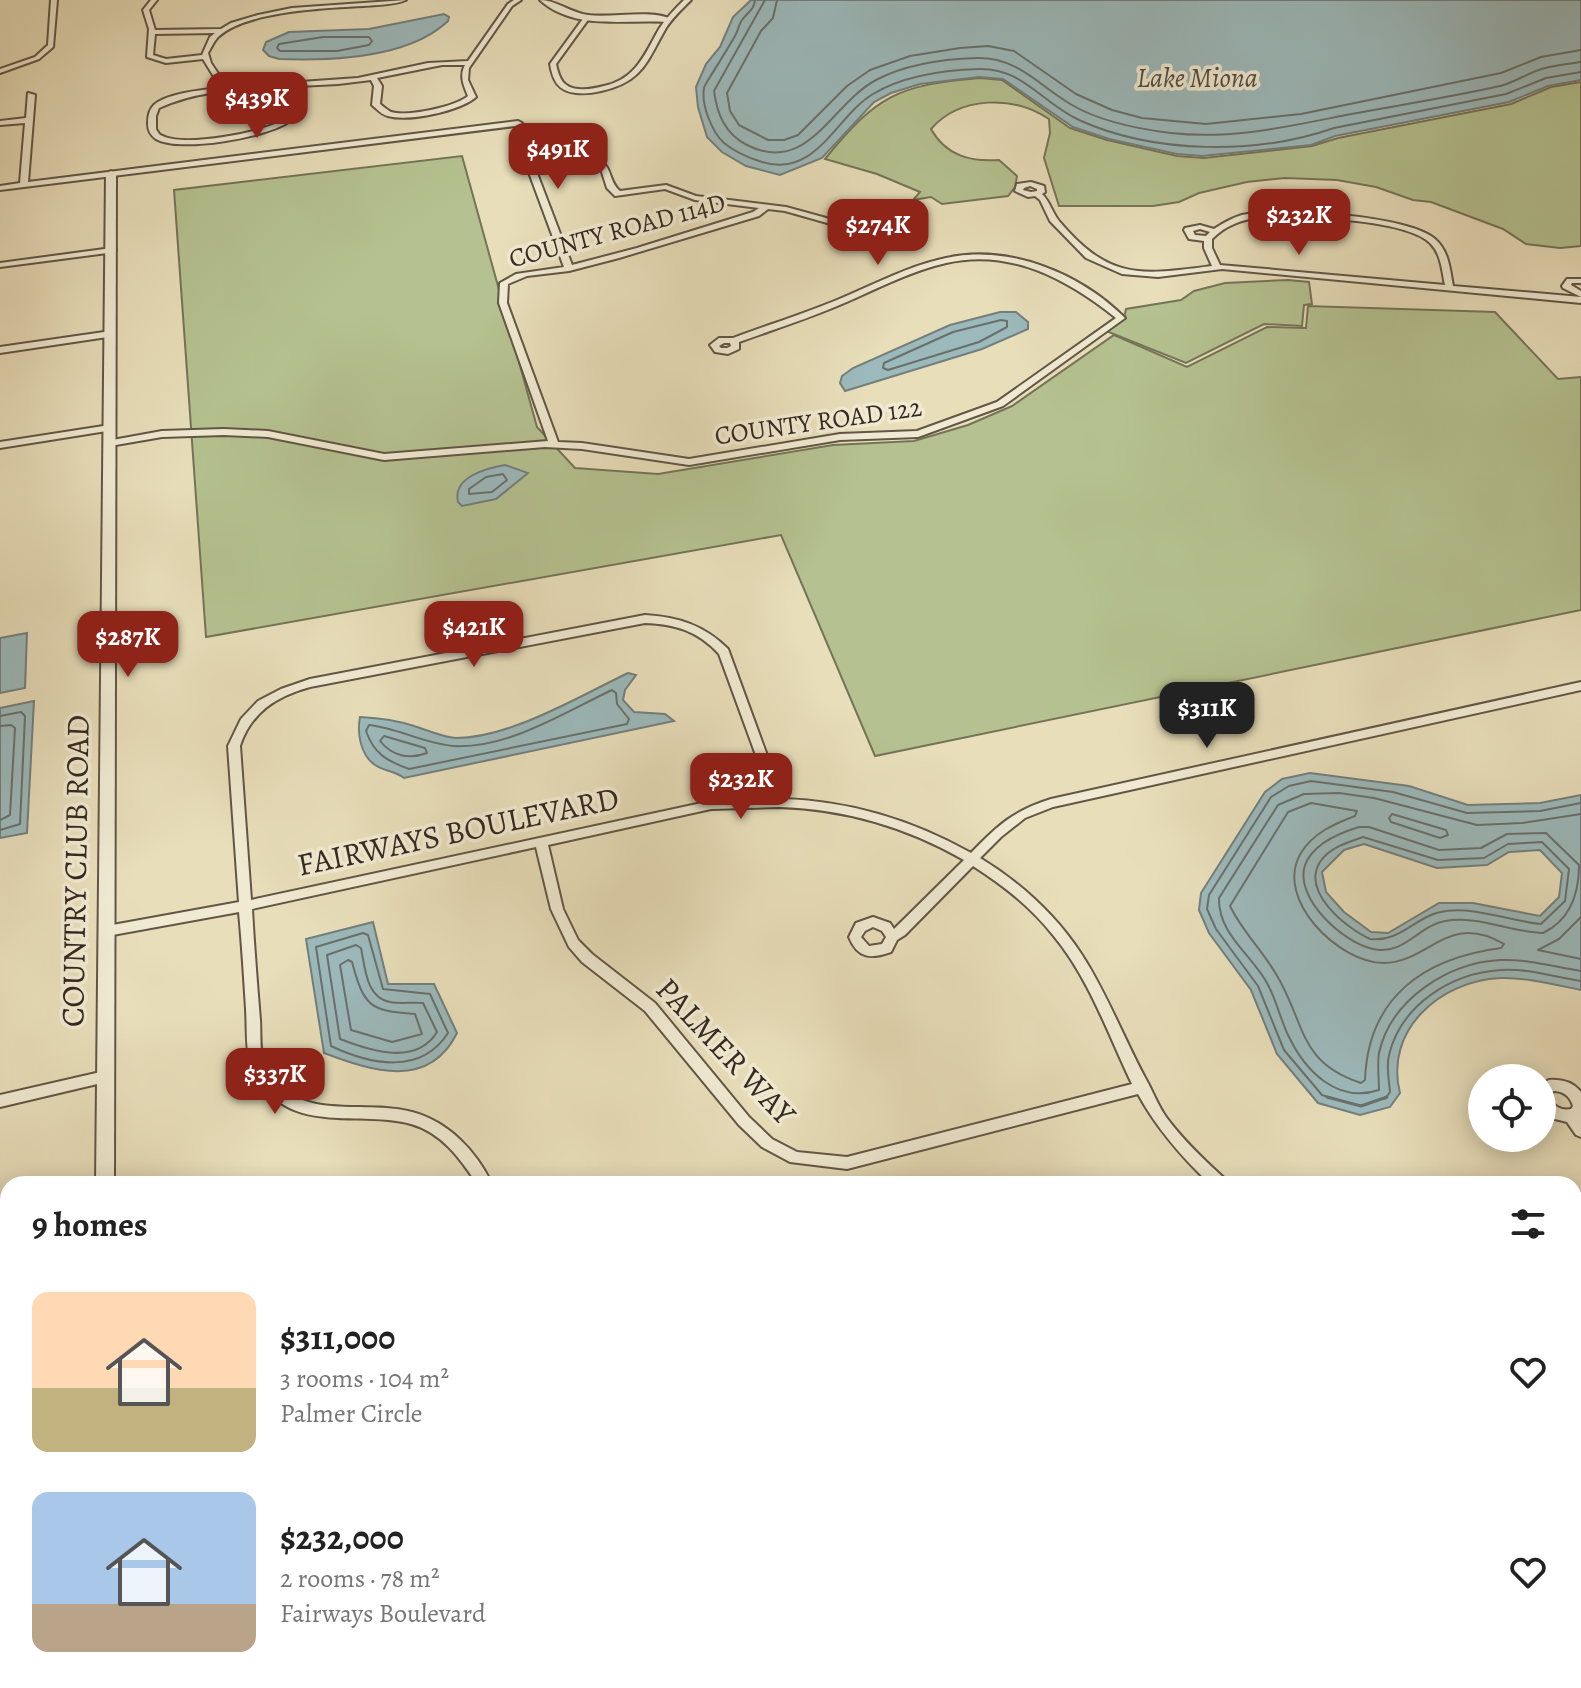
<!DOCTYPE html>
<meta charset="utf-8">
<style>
body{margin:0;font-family:Alegreya,serif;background:#f6f6f6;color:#222;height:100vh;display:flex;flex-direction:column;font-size:30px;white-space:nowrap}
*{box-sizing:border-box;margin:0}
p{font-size:26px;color:#767676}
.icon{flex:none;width:44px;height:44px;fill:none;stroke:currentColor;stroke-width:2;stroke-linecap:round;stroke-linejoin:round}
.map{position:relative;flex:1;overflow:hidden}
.side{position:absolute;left:0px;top:1176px;width:1582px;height:512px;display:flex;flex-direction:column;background:#fff;border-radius:24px 24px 0 0;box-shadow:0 4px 20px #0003}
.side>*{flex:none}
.fabs{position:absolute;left:1468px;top:1064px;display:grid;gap:16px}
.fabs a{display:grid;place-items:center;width:88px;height:88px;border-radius:50%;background:#fff;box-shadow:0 4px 20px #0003;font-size:40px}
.price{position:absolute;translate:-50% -68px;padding:0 18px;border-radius:16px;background:#8f2418;color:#fff;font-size:26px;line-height:52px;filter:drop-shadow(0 2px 4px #0008)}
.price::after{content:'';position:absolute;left:50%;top:48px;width:24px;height:18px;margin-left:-12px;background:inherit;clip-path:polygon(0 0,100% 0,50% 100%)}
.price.current{background:#222;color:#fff}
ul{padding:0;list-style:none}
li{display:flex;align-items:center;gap:24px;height:200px;padding:0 32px}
li span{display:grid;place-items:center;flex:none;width:224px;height:160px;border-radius:16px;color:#555}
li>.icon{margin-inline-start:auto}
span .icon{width:96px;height:96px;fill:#fffc;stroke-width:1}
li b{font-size:34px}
h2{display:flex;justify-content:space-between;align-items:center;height:96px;padding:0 32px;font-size:34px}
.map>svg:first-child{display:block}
</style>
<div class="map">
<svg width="1581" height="1688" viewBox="0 0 1581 1688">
<rect width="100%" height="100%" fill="#e8deba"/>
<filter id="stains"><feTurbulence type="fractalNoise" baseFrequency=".0025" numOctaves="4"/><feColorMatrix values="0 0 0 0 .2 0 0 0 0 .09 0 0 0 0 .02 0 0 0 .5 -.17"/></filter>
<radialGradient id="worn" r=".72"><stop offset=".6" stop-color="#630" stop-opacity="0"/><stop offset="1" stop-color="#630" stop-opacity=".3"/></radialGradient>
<!-- green -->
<g fill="#b5c190" stroke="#757458" stroke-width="2">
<path d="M980 78 1002 80 1070 128 1107 140 1177 156 1204 158 1312 146 1338 138 1511 104 1551 87 1581 82V246L1560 248 1526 244 1503 229 1431 202 1413 200 1376 187 1337 180 1285 178 1247 182 1199 193 1179 202 1153 206H1059L1044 158 1050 133 1049 119C1013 95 960 96 931 129 946 156 971 162 999 160L1017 176 1015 187 1008 196 942 204 931 197 913 200 920 192 877 174 825 159C877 95 898 85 980 78Z"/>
<polygon points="462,156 537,427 575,468 658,474 833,445 914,441 968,425 1012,406 1114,335 1187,367 1267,327 1306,328 1308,306 1495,312 1558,379 1581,377 1581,610 875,756 781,535 206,637 174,190"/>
<polygon points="1288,280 1309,282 1312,304 1304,305 1302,326 1264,324 1186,363 1106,331 1124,318 1126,309 1181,300 1194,291 1225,283"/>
</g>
<!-- water -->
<g fill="#9cb9bb" stroke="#737f7d" stroke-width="2" fill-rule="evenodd">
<polygon points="751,0 1581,0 1581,80 1548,86 1509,102 1335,136 1311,145 1202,156 1177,154 1109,139 1073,127 1003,79 979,77 920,84 891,93 874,102 822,158 780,175 746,166 722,152 707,137 698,107 696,87 706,64 720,47 733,17"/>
<path d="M444 14 449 17 448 21C408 59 331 61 279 59L269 56 263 50 266 42 289 32 369 29Z"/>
<polygon points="1000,312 1016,312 1028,322 1028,329 982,349 845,391 840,383 842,376 853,368 950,325"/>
<path d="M505 465 528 473 496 499 462 506 458 502C452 477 487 468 505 465Z"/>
<polygon points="27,633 25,688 0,693 0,638"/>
<path d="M628 673 636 675 625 690 623 700 634 712 665 714 674 721 404 778C395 771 384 771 375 765 360 755 357 732 360 717 379 718 396 720 414 726 427 730 442 737 456 738 510 738 580 696 628 673Z"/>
<polygon points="34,701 27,833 0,838 0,708"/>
<path d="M1310 773 1409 786 1468 805 1540 803 1581 795V990C1556 985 1526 977 1500 978 1440 981 1384 1030 1400 1093L1390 1107 1360 1115 1318 1103 1277 1054 1251 990 1209 933 1199 910 1201 893 1265 792 1282 779ZM1364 844 1437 868 1487 865 1509 852 1540 850 1562 873 1559 897 1540 916 1473 903H1439L1388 933 1371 932 1344 912 1326 892 1322 872 1344 850Z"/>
<path d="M373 922 388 984H434L457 1033C429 1090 372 1071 324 1053L306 939Z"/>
</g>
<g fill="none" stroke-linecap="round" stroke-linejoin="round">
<!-- shore-far1 -->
<g stroke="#68706d" stroke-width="2">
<path d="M755 0C754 10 748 12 742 20 739 24 738 31 735 36 727 50 718 64 710 77 709 79 704 86 704 88 701 105 712 132 724 143 735 152 749 158 762 162 816 179 836 116 873 94 903 76 944 70 979 69 1023 68 1042 103 1079 120 1154 154 1257 155 1334 128L1506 94 1546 78 1581 72"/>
<path d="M765 0 714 91C717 114 725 134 747 145 808 176 831 104 876 80 906 64 944 59 977 58 1018 57 1039 86 1072 105 1101 122 1138 129 1171 133 1233 140 1290 126 1351 114 1400 105 1451 97 1500 86 1516 82 1529 72 1545 68 1557 65 1569 64 1581 62"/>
<polyline points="777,0 773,18 761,31 727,93 730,111 739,125 768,140 784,140 798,135 847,86 870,70 910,56 960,48 988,46 1014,51 1076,94 1112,110 1142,118 1206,124 1301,114 1501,73 1541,57 1581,50"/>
<polygon points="323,37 369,37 372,41 369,45 337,51 280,51 277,48 279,44"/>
<polygon points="1001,320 1007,321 1007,327 979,342 888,370 883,368 884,363 953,332"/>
<polygon points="503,474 507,480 492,492 469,494 469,489 486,477"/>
<path d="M612 690 616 693 617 704 629 719 627 724 409 769C387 761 374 754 366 731L369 725C398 728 425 744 454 746 508 749 565 712 612 690Z"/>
<polyline points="0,716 21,712 25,716 20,824 0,830"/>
<polyline points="0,726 11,725 15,728 10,815 0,820"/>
<path d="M384 736 425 748 427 753C409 760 392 756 380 741Z"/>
<path d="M1311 803 1357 811 1355 816C1334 824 1313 833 1301 853 1273 899 1339 963 1384 963 1430 962 1448 911 1504 944L1501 948C1424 958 1368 997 1365 1080L1361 1083C1297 1062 1306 1023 1276 974 1262 950 1242 931 1230 906L1288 812Z"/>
<polygon points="1392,814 1446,830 1448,835 1440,838 1391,822 1389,818"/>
<path d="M1581 814 1522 823 1477 825 1374 798 1339 793 1304 794 1278 805 1219 898C1218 934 1251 954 1267 983 1276 999 1280 1018 1288 1035 1305 1071 1337 1104 1379 1090 1379 1078 1377 1065 1379 1053 1391 999 1448 963 1500 960 1527 959 1555 967 1581 971"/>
<path d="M1359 827H1369L1439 850 1481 848 1507 834 1546 833 1579 865C1579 894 1570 920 1543 933 1511 932 1477 915 1445 921 1418 926 1404 956 1373 949 1344 943 1294 899 1305 865 1313 844 1339 833 1359 827Z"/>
<path d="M1363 837 1438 860 1484 858 1508 844 1542 842 1569 869 1565 901 1541 924C1510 921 1477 907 1446 911 1417 914 1401 943 1370 939 1346 928 1301 892 1320 862 1329 848 1348 842 1363 837Z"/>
<polyline points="1581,917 1559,939 1538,950 1581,959"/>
<path d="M363 933 368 935 383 989 430 994 448 1033C421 1075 371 1065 331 1046L316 947Z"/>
<path d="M356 945 361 948C365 967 366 998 390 1002 401 1004 412 1002 423 1003L437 1032C416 1066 371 1051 340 1039L327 955Z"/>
<path d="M348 960 352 962C364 1006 369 1011 415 1014L422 1034 392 1042 351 1030 340 965Z"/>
<polyline points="1334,1099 1322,1095 1284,1050 1258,986 1216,929 1207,909 1209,895 1271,797 1289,786 1311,781 1393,792 1467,813 1540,811 1581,803"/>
<path d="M1385 1099 1390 1092C1389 1080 1386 1067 1389 1055 1401 1005 1451 973 1501 970 1527 968 1555 977 1581 981"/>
</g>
<!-- shore -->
<polyline stroke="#68706d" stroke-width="3" points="1327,1097 1361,1106 1387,1097"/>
<defs>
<g id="minor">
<polygon points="51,0 57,0 53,47 39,59 0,73 0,69 35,57 48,45"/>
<path d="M151 0H157L149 10 155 30 221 29 231 23 258 15 292 8 406 0C394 5 377 5 363 6 326 8 246 11 218 37 214 41 211 48 208 53L211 63 227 87 358 78 428 63 468 61 508 4 514 0H521L512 6 469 68 468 80 476 97C460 111 409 122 388 116 382 115 377 109 372 105L374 86 371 80 338 84 299 86 290 121C269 137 179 153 156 139 150 135 148 130 148 123 148 117 149 110 154 105 167 93 203 90 220 88L219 85 203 59 166 63 147 57 149 29 143 10ZM215 33 210 37 202 55 166 59 153 55 155 34ZM442 65H465C459 76 464 86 468 96 455 107 407 117 391 112 389 111 381 105 380 104L382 86 377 78ZM292 87 283 120C261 133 189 146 165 137 159 135 159 134 156 129V116L159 108C200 89 247 89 292 87Z"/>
<path d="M684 0H691C682 9 673 17 666 28 647 61 643 82 601 91 593 93 585 94 576 93 558 91 553 81 550 64L585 16 590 17 556 64C559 78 563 88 579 89 588 90 596 88 604 86 636 79 645 54 659 29 666 18 675 9 684 0Z"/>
<path d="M28 93 35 95 28 182 518 121 522 123 534 164 598 159C613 167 608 181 620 191L666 185 696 196 786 207 848 224V228H845L785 211 768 209 759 216 619 258 569 271 527 276 508 284 507 303 558 442 582 443 689 459 840 434 917 431 997 402 1116 318C1067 279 1010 248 946 263 912 271 880 287 849 301 813 317 775 329 739 342V349L728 354 715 352 710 345 719 338H733C768 325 803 314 837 300 873 285 908 266 946 258 1009 244 1080 273 1125 318L1003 406 918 437 840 440 689 465 582 449 545 447 384 460 268 437 224 435 162 437 110 446 107 445V441L162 431 224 429 268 431 384 454 548 441 499 303 500 283 516 274 564 267 524 159 515 126 0 190V186L20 183 25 123 0 125V121L26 118ZM594 163 600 166 607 188 615 196 665 189 695 200 759 208 753 212 637 248 572 265 535 168ZM724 343H730L731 346 727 348H721L719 346Z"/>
<path d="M1031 182 1044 186 1045 192 1042 194C1050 202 1052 212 1059 221 1110 281 1140 275 1212 266L1204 248V241L1189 239 1184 230 1185 228 1200 225 1214 229C1223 223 1232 218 1242 215 1276 207 1412 215 1436 240 1449 252 1450 270 1453 286L1581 297V303L1222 269 1158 277 1122 274 1086 258 1050 221 1040 200 1035 196 1028 197 1015 191 1017 184ZM1030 186 1037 189V191L1031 192 1023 190 1024 188ZM1260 217C1295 216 1407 218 1431 244 1441 254 1442 271 1445 285L1220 265 1212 248V239C1226 225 1241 220 1260 217ZM1200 229 1210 232 1206 236 1195 235 1193 231Z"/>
<polygon points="112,248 116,250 115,252 0,267 0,263"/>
<polygon points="1567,279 1581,279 1581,283 1572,283 1571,285 1581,291 1581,297 1563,288 1562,286"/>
<polygon points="111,331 114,332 114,336 0,353 0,347"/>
<polygon points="110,425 115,428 113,430 0,448 0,442"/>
<path d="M645 615C678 617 704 625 728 649L783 799C850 801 912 820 971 853 998 825 1013 811 1051 799L1581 682V690L1053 807 1025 818 1001 837 980 858C1021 883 1056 915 1082 955 1108 995 1126 1044 1149 1085 1154 1095 1159 1107 1166 1117 1183 1140 1204 1160 1225 1179L1227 1184H1210C1182 1157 1157 1129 1138 1094L847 1169 790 1162 762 1147 739 1125 645 1011 582 962 569 947 551 909 536 847 252 909C254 946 257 983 260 1020 261 1033 259 1051 264 1062 293 1126 359 1098 412 1112 449 1122 476 1151 492 1184H477C460 1158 442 1133 411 1124 361 1110 291 1135 260 1080 256 1073 251 1066 249 1058 246 1043 247 1025 246 1009 244 977 242 944 239 912L107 936 103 935 101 931 103 927 107 926 239 902 228 746 241 719 258 701 281 689 310 679ZM645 623C675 624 698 631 719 654L772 799 711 801 251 900 240 746C251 712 277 696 310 687ZM779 807C846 809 906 827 964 860L894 929 890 923 873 917 856 923 849 937C858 959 871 959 891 952L897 940 905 935 973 866C1003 885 1031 907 1053 935 1089 978 1108 1034 1132 1084L847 1157 797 1152 772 1139 749 1117 655 1003 592 954 578 940 563 909 548 845 711 809ZM873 927 882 931 886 937 882 944 869 946 861 937 865 931Z"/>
<polygon points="105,1071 110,1073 112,1077 110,1081 0,1107 0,1095"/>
<path d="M1549 1080C1561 1079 1573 1082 1581 1092V1137L1576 1135 1567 1122 1551 1118 1542 1111V1084ZM1553 1091C1563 1091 1570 1096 1573 1106L1571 1109C1560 1111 1554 1106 1548 1097Z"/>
<polygon points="1581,1206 1581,1220 1574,1222 1574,1208"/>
<polygon points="1574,1484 1581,1487 1581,1505 1574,1502"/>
<polygon points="893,1680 928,1680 925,1686 921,1688 886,1688 889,1682"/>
<polygon points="1013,1680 1031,1680 1034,1688 1016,1688"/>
<polygon points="1502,1680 1521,1680 1525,1688 1506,1688"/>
</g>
<g id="tertiary">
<path d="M540 0C556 0 571 13 588 15 612 18 651 9 671 19L667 22C625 19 574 31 540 0Z"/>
<polygon points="111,171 116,174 114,1184 96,1184 106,174"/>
<rect x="93" y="1680" width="24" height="8"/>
</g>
</defs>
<!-- minor casing -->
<use href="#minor" stroke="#625646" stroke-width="4"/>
<!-- tertiary casing -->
<use href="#tertiary" stroke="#625646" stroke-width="4"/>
<!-- minor -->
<use href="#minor" fill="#f0ead2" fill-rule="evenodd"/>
<!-- tertiary -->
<use href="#tertiary" fill="#f0ead2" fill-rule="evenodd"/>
</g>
<g text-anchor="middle" stroke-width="7" stroke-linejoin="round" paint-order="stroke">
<!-- far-street labels -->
<g font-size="26" fill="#35281f" stroke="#f0ead2">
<text transform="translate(617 230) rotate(-15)" y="9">COUNTY ROAD 114D</text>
<text transform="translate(818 421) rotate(-8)" y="9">COUNTY ROAD 122</text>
</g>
<!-- far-water labels -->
<g font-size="28" font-style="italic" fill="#4f4c46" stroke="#f0ead2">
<text x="1197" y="87">Lake Miona</text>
</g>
<!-- street labels -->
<g font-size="32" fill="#35281f" stroke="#f0ead2">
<text transform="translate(458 831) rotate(-12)" y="11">FAIRWAYS BOULEVARD</text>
<text transform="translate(75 871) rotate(-89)" y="11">COUNTRY CLUB ROAD</text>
<text transform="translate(726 1051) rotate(47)" y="11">PALMER WAY</text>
</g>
</g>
<rect width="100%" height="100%" filter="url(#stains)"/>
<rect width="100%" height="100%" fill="url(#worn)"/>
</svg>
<div class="fabs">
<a><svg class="icon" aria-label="locate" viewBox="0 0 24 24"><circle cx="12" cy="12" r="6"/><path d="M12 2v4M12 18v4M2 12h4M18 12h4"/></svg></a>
</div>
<b class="price" style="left:257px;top:140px">$439K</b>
<b class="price" style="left:558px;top:191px">$491K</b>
<b class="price" style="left:1299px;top:257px">$232K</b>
<b class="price" style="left:878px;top:267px">$274K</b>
<b class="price" style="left:474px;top:669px">$421K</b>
<b class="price" style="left:128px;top:679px">$287K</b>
<b class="price current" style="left:1207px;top:750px">$311K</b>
<b class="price" style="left:741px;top:821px">$232K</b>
<b class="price" style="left:275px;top:1116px">$337K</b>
<section class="side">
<h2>9 homes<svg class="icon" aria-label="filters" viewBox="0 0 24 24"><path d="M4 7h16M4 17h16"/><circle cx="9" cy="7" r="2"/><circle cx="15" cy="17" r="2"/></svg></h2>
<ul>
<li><span style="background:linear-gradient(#ffd9b3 60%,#c2b280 0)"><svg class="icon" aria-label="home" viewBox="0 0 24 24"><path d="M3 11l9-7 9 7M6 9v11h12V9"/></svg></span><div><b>$311,000</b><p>3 rooms · 104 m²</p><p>Palmer Circle</p></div><svg class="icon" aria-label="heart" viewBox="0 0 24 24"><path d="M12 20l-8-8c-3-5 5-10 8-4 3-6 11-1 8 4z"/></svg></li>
<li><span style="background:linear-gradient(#a9c7e8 70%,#b9a48a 0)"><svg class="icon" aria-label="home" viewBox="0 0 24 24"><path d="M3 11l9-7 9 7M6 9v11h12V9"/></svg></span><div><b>$232,000</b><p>2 rooms · 78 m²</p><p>Fairways Boulevard</p></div><svg class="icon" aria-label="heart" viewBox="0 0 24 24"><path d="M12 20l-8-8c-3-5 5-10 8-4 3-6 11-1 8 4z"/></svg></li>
</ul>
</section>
</div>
